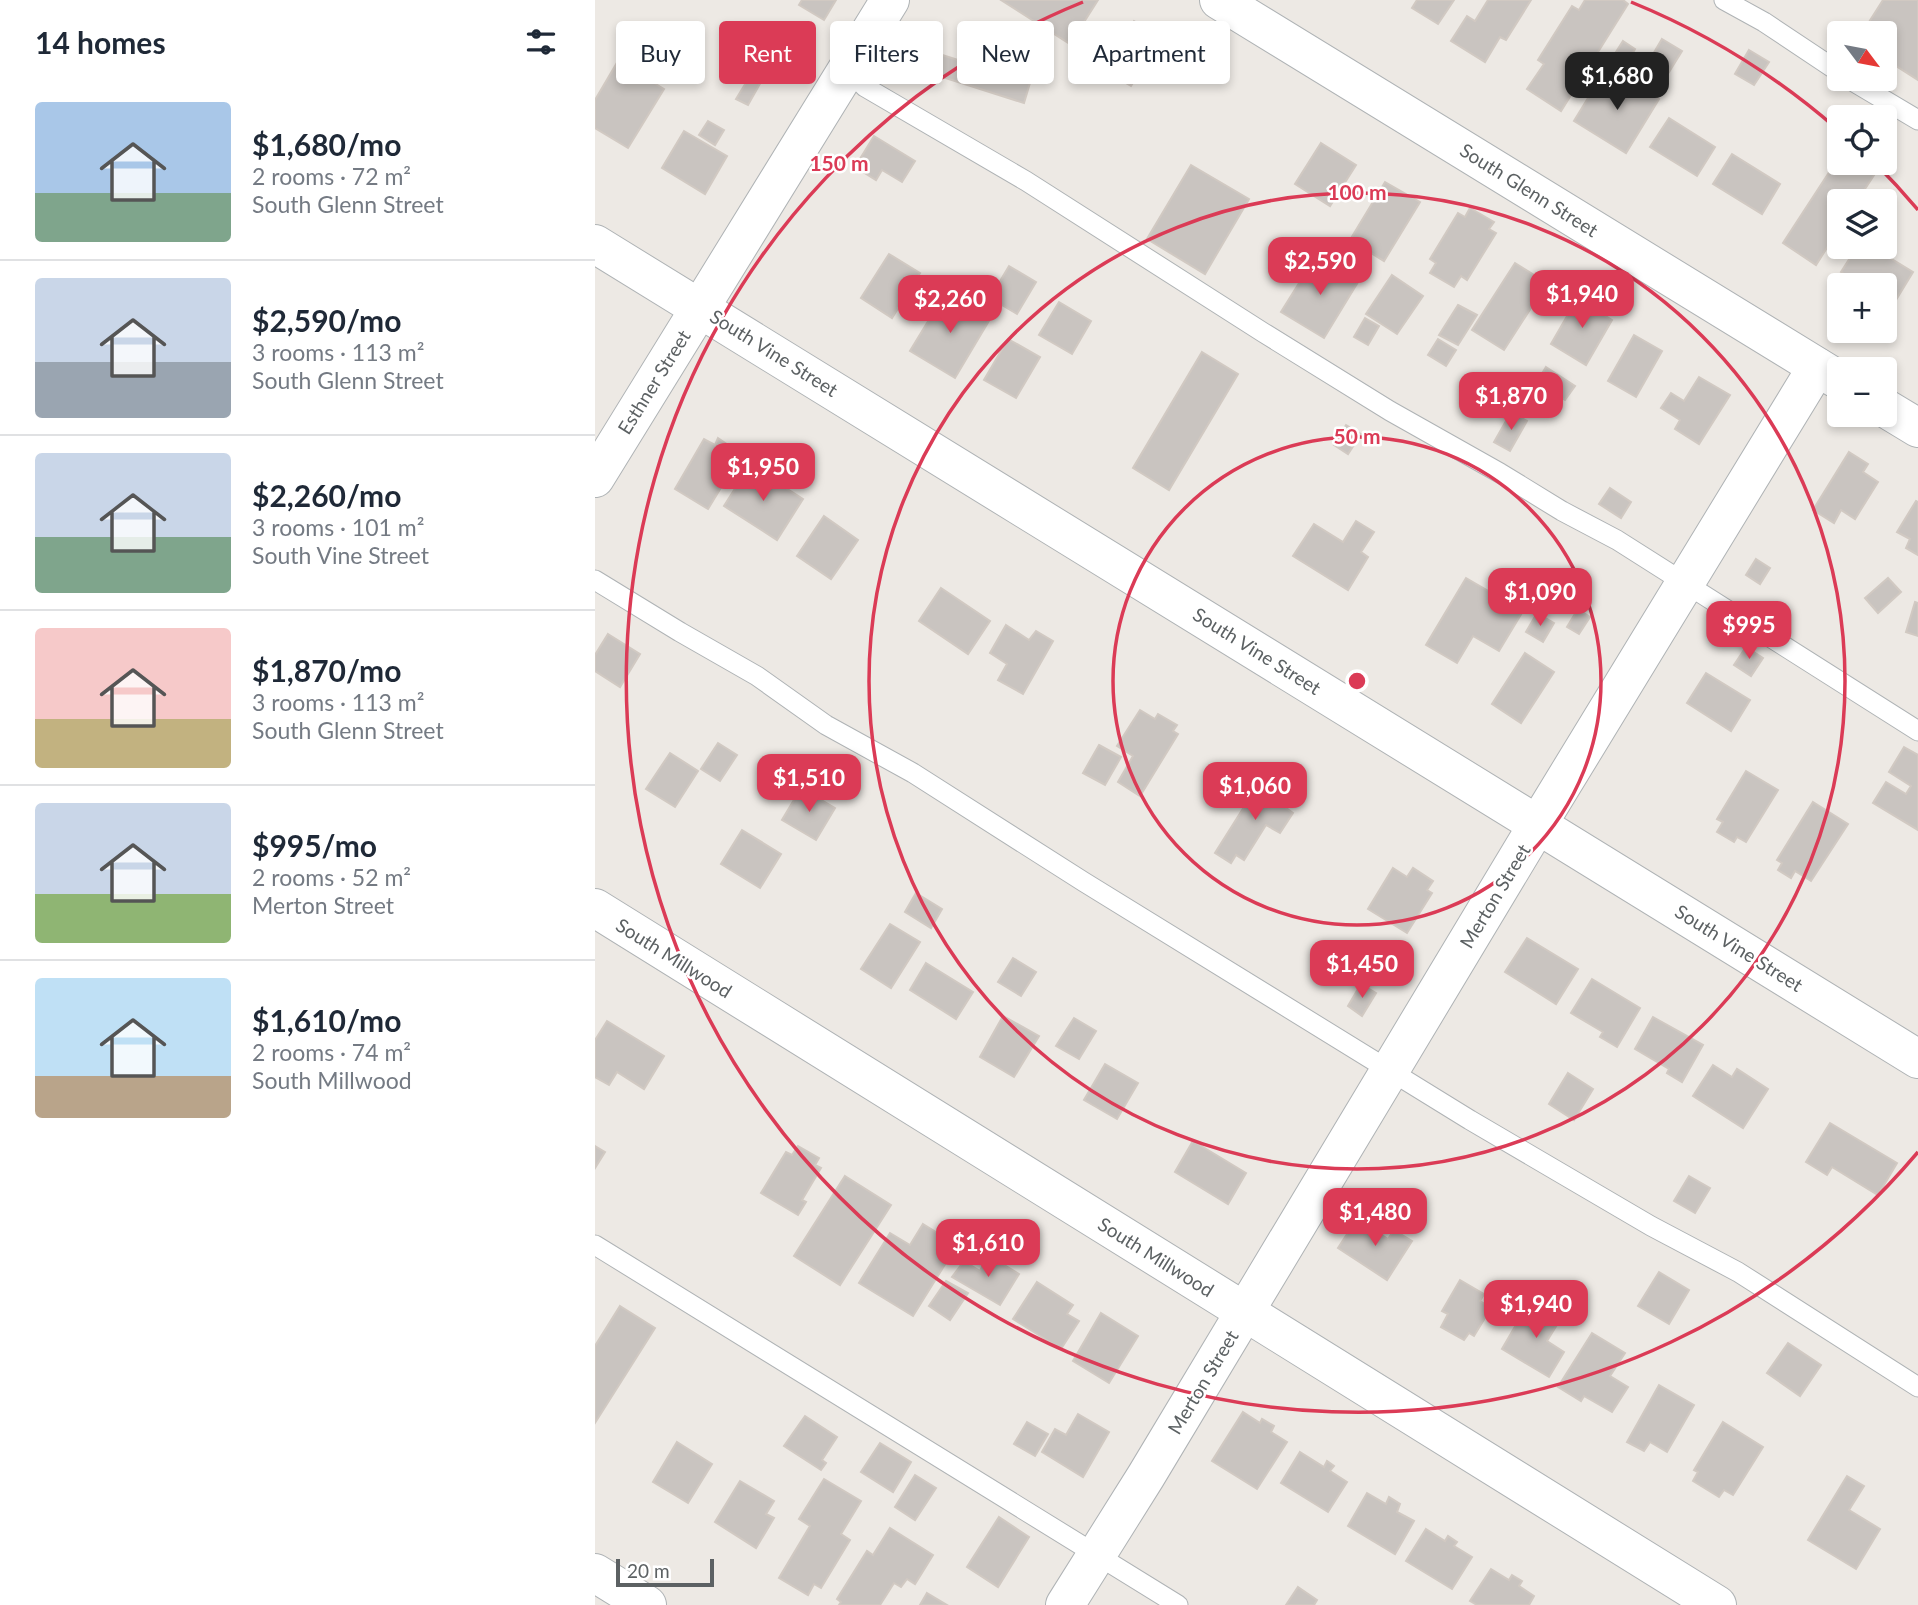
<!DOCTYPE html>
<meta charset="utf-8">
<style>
body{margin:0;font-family:Lato,sans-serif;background:#f2f2f3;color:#1f2937;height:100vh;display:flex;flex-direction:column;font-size:26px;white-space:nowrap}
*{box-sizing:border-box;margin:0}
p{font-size:23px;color:#747a83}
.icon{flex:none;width:38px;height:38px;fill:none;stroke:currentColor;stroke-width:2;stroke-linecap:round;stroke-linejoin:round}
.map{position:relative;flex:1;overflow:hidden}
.side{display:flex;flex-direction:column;background:#fff;width:595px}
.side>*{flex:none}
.hud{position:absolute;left:21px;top:21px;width:665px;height:63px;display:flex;gap:14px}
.needle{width:46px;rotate:122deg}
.controls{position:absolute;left:1232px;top:21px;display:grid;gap:14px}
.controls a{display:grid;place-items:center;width:70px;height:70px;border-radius:7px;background:#fff;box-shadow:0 4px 10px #0003;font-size:35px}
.scale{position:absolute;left:21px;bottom:18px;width:98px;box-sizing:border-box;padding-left:7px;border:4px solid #5c6163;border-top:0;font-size:19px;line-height:24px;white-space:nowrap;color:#5c6163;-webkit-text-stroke:5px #fff;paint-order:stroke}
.price{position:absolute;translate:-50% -60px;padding:0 16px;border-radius:14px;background:#db3b56;color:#fff;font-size:23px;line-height:46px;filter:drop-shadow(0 2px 4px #0008)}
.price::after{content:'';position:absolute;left:50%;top:42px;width:21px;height:16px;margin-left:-10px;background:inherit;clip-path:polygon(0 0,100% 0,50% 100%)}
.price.on{background:#222;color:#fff}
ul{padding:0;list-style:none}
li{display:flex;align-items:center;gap:21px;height:175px;padding:0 35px}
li+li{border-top:2px solid #e0e1e3}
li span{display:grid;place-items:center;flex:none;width:196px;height:140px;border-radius:7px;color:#555}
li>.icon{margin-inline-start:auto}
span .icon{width:84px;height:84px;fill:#fffc;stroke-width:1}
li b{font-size:30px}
h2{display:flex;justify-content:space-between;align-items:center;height:84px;padding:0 35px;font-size:30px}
.tag{padding:0 24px;border-radius:7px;background:#fff;box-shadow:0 4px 10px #0003;font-size:24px;line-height:63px}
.tag.on{background:#db3b56;color:#fff}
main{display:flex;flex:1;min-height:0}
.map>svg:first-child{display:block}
</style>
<main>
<section class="side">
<h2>14 homes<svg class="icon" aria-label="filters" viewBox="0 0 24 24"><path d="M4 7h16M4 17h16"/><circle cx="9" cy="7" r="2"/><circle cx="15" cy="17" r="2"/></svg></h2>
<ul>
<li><span style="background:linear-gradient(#a9c7e8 65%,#7fa58c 0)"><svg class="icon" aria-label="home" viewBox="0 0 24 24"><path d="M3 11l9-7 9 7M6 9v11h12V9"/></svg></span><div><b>$1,680/mo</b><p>2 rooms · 72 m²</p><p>South Glenn Street</p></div></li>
<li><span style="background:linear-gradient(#c9d6e8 60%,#9aa5b1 0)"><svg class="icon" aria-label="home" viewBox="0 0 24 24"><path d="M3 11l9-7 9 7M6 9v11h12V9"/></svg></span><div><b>$2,590/mo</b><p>3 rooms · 113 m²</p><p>South Glenn Street</p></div></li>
<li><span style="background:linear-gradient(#c9d6e8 60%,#7fa58c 0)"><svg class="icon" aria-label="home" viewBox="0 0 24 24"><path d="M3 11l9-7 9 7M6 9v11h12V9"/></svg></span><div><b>$2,260/mo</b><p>3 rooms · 101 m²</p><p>South Vine Street</p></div></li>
<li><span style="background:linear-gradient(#f6c9c9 65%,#c2b280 0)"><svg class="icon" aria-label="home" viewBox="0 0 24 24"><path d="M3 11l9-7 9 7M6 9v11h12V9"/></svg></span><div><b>$1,870/mo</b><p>3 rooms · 113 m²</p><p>South Glenn Street</p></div></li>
<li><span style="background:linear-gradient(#c9d6e8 65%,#8fb573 0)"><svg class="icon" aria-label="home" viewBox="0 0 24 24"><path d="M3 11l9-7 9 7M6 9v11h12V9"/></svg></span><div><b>$995/mo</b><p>2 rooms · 52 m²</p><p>Merton Street</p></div></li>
<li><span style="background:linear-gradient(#bfe0f5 70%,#b9a48a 0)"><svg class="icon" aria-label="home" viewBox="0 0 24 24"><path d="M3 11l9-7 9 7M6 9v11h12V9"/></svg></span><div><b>$1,610/mo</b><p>2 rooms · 74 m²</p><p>South Millwood</p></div></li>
</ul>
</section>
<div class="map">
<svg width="1323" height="1605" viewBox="0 0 1323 1605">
<rect width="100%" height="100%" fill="#ede9e4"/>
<!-- building -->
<g fill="#c9c4c0" stroke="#d1c9c2" stroke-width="2">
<polygon points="207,0 241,0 229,20 204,5"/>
<polygon points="406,0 503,0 475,44"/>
<polygon points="822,0 859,0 843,24 817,8"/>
<polygon points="893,0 936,0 911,40 905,37 890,62 856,41 872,16 880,21"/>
<polygon points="990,0 1028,0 1033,4 966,111 932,89 949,64 943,60 977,6 984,10"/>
<polygon points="1288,0 1323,0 1323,80 1290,59 1290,33 1267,33"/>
<polygon points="539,21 566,37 536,86 510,71"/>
<polygon points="1067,39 1087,51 1069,80 1050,68"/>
<polygon points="1028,41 1040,49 1029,68 1016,60"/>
<polygon points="1154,50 1174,62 1159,85 1140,74"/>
<polygon points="341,53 435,83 429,103 335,73"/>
<polygon points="23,61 69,89 33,148 0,128 0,100"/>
<polygon points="1022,73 1064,99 1031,153 979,121 1004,80 1014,86"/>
<polygon points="155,76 166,82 153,105 141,99"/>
<polygon points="1074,118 1120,147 1102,176 1055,147"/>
<polygon points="113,121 129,130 120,145 104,135"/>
<polygon points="89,131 132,156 110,194 67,168"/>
<polygon points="279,136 320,161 307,182 287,170 281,180 260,167"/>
<polygon points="726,143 761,165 735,206 700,184"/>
<polygon points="1137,154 1185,184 1167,214 1118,184"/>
<polygon points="1244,157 1244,163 1287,163 1262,201 1244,201 1244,229 1221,265 1188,243"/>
<polygon points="596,165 654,199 610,274 552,239"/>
<polygon points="790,182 825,202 789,261 755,240"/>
<polygon points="875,208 899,222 894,229 901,233 872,280 866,276 859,287 835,273 841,263 835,259 863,213 870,217"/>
<polygon points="1262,247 1277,247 1318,272 1293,313 1290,311 1290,285 1262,285 1264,283 1246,272"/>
<polygon points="294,254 325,273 297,318 266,298"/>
<polygon points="721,256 763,282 729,338 686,312"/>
<polygon points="920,263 952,283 909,350 877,330"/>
<polygon points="414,266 441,282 422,314 395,298"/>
<polygon points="797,275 828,296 802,334 771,314"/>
<polygon points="351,292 395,319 360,378 315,351"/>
<polygon points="986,292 1002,301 998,308 1017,320 991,365 956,344"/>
<polygon points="464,302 496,321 477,354 444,335"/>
<polygon points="863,305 882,315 863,345 844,335"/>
<polygon points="770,318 784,326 773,345 759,337"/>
<polygon points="1039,335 1067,351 1041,397 1013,381"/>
<polygon points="413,339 445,357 421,398 389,380"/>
<polygon points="843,339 861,350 851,366 833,355"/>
<polygon points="607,352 643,374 574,490 538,468"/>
<polygon points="951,367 980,386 970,400 942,382"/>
<polygon points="1104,377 1135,395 1104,444 1080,429 1085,420 1066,408 1076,393 1089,401"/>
<polygon points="916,412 932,421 915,451 899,442"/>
<polygon points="751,425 766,434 753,454 739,445"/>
<polygon points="123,438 136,447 133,452 144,458 113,509 80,489 109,439 120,445"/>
<polygon points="1254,452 1273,464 1268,472 1283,482 1260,519 1246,510 1239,523 1218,510"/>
<polygon points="155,465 208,499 182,540 129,506"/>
<polygon points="1015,488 1036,502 1026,518 1004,504"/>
<polygon points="1321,501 1323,502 1323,555 1311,548 1315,539 1302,532"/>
<polygon points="229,516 263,540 236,579 202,556"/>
<polygon points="761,521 779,532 766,552 773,557 753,590 698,556 719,524 748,542"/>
<polygon points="1161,559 1175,568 1165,584 1151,575"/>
<polygon points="871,578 928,611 904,651 878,636 862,663 831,645"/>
<polygon points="1293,578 1306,592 1283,613 1270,598"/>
<polygon points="346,588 395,621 373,654 324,621"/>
<polygon points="1320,602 1323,603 1323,636 1311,632"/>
<polygon points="983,609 995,617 984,634 972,627"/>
<polygon points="942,613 959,623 948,642 931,632"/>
<polygon points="411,625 434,640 441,631 458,641 428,694 403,680 412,664 395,653"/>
<polygon points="13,634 45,654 25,687 0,671 0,655"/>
<polygon points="1151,647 1168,658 1156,676 1139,665"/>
<polygon points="930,653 959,672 926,723 897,704"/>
<polygon points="1111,673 1155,700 1136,731 1092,703"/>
<polygon points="545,710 560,719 563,714 582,725 578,731 583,734 545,796 523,782 538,756 522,746"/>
<polygon points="123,743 142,755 125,781 106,769"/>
<polygon points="504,745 526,757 510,785 488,773"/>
<polygon points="1309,747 1323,755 1323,830 1278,803 1291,782 1311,794 1316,786 1294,772"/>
<polygon points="75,753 103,771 80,807 51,789"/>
<polygon points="1151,771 1183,790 1151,842 1142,837 1139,842 1122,832 1128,822 1122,819"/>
<polygon points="674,781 689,791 683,802 698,813 685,833 671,825 649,860 641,855 636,863 620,853 661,788 667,791"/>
<polygon points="206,788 240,808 221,840 187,820"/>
<polygon points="1218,802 1253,824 1216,881 1200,871 1196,878 1183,870 1187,863 1182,860"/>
<polygon points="147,830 186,854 165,888 126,864"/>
<polygon points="798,868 812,877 818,868 838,881 832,890 837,893 812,933 773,909"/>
<polygon points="321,893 347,909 336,928 310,912"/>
<polygon points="295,924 325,942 296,988 266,969"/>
<polygon points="932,938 983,969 961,1004 910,972"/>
<polygon points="418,958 441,972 426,996 403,982"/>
<polygon points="331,963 378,992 361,1019 315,990"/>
<polygon points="997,979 1045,1008 1022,1047 1005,1037 1008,1032 976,1013"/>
<polygon points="766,984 781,993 767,1016 753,1006"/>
<polygon points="408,1016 444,1036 419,1077 385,1057"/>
<polygon points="1058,1017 1108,1045 1087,1082 1072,1073 1074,1069 1040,1049"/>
<polygon points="479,1018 501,1031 484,1059 461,1046"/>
<polygon points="12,1021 69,1056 49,1089 22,1072 14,1085 0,1077 0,1040"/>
<polygon points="510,1064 543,1083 522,1119 489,1100"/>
<polygon points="1118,1065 1137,1077 1142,1069 1173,1089 1148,1128 1098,1096"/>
<polygon points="973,1073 998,1089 979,1120 954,1104"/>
<polygon points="1235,1123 1302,1163 1283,1195 1237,1167 1232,1175 1211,1162"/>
<polygon points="598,1141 651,1173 633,1204 580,1172"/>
<polygon points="0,1146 10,1152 0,1168"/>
<polygon points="203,1146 224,1158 220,1165 226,1168 207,1200 211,1202 203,1215 166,1193 191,1152 197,1155"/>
<polygon points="250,1176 296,1205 245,1285 199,1256"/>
<polygon points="1094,1176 1115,1188 1100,1213 1079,1201"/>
<polygon points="762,1219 793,1239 799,1230 817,1241 792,1280 743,1248"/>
<polygon points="328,1224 362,1245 318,1316 264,1283 295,1233 315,1245"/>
<polygon points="393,1255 424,1274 405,1305 357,1277 369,1261 385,1271"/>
<polygon points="1064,1272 1094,1290 1074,1324 1043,1306"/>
<polygon points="865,1280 889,1294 885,1301 896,1308 879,1336 874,1333 869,1340 846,1327 853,1314 847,1311"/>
<polygon points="351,1281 373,1293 355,1320 334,1306"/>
<polygon points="442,1282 478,1305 472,1314 484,1321 466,1349 418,1319"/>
<polygon points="947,1302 968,1315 952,1341 969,1352 954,1377 907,1349 929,1311 938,1316"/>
<polygon points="25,1306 60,1328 0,1423 0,1346"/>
<polygon points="506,1313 543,1336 514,1383 478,1361"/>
<polygon points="997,1333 1030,1353 1015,1376 1033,1387 1017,1412 989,1396 986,1401 963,1387"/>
<polygon points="1193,1343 1226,1365 1205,1396 1172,1373"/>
<polygon points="1064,1385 1099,1405 1072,1452 1055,1442 1049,1451 1032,1442"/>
<polygon points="648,1412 665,1423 667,1419 679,1426 676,1432 692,1442 662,1489 617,1461"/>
<polygon points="483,1414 514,1432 488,1477 447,1452 460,1429 471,1435"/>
<polygon points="210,1416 242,1437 227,1460 231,1463 226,1470 189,1446"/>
<polygon points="432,1422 453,1434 440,1456 419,1444"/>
<polygon points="1128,1422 1168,1447 1138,1495 1129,1490 1124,1497 1098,1481 1103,1472 1099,1470"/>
<polygon points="82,1442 117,1464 93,1503 58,1482"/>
<polygon points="285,1443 316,1462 298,1492 266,1472"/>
<polygon points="705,1452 729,1467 732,1461 739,1466 735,1471 752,1482 733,1512 686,1483"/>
<polygon points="320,1475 341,1488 320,1520 300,1507"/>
<polygon points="1252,1476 1269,1486 1254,1510 1285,1529 1261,1569 1213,1540"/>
<polygon points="229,1479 266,1501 246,1534 255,1540 226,1588 219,1584 213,1595 184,1578 215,1526 204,1519"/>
<polygon points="145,1481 179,1501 171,1514 179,1518 161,1548 120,1522"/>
<polygon points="772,1493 791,1504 794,1497 805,1504 802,1512 819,1521 800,1554 753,1526"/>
<polygon points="404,1517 434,1537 403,1587 372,1567"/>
<polygon points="295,1528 338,1555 320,1584 312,1579 306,1587 299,1583 285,1605 244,1605 246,1602 242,1599 272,1551 278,1555"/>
<polygon points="831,1529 850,1541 853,1536 862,1542 859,1546 877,1557 857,1589 811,1561"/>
<polygon points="896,1569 914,1580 917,1575 927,1581 924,1586 939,1596 934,1605 882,1605 875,1601"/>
<polygon points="703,1587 722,1600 719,1605 691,1605"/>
<polygon points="332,1593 352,1605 325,1605"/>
</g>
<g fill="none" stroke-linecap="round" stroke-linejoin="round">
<defs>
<g id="service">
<polyline points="1129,0 1169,22 1244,72"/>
<polyline points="252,69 270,87 431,181 669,333 795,411 905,473 967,511 1022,540 1323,731"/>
<polyline points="1254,79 1323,120"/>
<polyline points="0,580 85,632 162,676 231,725 318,773 489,882 875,1120 1056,1226 1143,1272 1323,1387"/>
<polyline points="0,1245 583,1605"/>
</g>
<g id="minor">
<polyline points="624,0 1242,379"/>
<polyline points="0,244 1323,1059"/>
<polyline points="1290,408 1323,428"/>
<polyline points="0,478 295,0"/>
<polyline points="0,908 1122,1605"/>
<polyline points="0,1573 52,1605"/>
<polyline points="470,1605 551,1476 943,824 1222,367"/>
</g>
</defs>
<!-- service casing -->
<use href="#service" stroke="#afb3b5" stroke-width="21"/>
<!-- minor casing -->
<use href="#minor" stroke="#afb3b5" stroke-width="40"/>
<!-- service -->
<use href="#service" stroke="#fff" stroke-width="19"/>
<!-- minor -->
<use href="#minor" stroke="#fff" stroke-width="38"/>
</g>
<!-- distance rings -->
<g fill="none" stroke="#db3b56" stroke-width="3.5">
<circle cx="762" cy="681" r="244"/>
<circle cx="762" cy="681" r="488"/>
<path d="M1323 1152A732 732 0 1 1 488 2M1036 2A732 732 0 0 1 1242 129M1280 163A732 732 0 0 1 1323 210"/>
</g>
<g text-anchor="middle" stroke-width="5" stroke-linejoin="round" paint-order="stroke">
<!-- street labels -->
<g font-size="19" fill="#5c6163" stroke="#fff">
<text transform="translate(934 190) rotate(32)" y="7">South Glenn Street</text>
<text transform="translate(179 353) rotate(32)" y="7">South Vine Street</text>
<text transform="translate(59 382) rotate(-58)" y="7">Esthner Street</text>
<text transform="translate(662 651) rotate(32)" y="7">South Vine Street</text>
<text transform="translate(900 896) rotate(-59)" y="7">Merton Street</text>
<text transform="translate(1144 948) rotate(32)" y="7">South Vine Street</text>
<text transform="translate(79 958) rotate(32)" y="7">South Millwood</text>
<text transform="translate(561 1257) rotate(32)" y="7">South Millwood</text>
<text transform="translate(608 1382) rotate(-59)" y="7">Merton Street</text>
</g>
</g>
<circle cx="762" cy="681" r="10" fill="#db3b56" stroke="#fff" stroke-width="3.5"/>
<g font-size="21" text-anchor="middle" font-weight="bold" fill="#db3b56" stroke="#fff" stroke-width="5" stroke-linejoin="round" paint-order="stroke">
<text x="244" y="171">150 m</text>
<text x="762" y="200">100 m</text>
<text x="762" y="444">50 m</text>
</g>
</svg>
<div class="controls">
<a><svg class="needle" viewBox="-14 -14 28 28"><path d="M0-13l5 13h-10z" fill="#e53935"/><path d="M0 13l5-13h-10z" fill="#747a83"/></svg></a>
<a><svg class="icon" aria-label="locate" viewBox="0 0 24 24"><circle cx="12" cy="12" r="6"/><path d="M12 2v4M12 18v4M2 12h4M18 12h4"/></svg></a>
<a><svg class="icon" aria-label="layers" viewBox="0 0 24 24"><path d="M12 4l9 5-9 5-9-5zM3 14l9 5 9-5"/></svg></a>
<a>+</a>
<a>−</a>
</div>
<div class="scale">20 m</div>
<b class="price on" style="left:1022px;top:112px">$1,680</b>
<b class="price" style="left:725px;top:297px">$2,590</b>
<b class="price" style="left:987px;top:330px">$1,940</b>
<b class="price" style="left:355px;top:335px">$2,260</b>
<b class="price" style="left:916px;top:432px">$1,870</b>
<b class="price" style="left:168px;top:503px">$1,950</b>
<b class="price" style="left:945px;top:628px">$1,090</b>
<b class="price" style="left:1154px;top:661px">$995</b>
<b class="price" style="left:214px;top:814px">$1,510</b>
<b class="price" style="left:660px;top:822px">$1,060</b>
<b class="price" style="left:767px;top:1000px">$1,450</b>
<b class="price" style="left:780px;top:1248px">$1,480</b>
<b class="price" style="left:393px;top:1279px">$1,610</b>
<b class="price" style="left:941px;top:1340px">$1,940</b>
<div class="hud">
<a class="tag">Buy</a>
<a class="tag on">Rent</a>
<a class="tag">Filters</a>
<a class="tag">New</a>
<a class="tag">Apartment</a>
</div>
</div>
</main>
